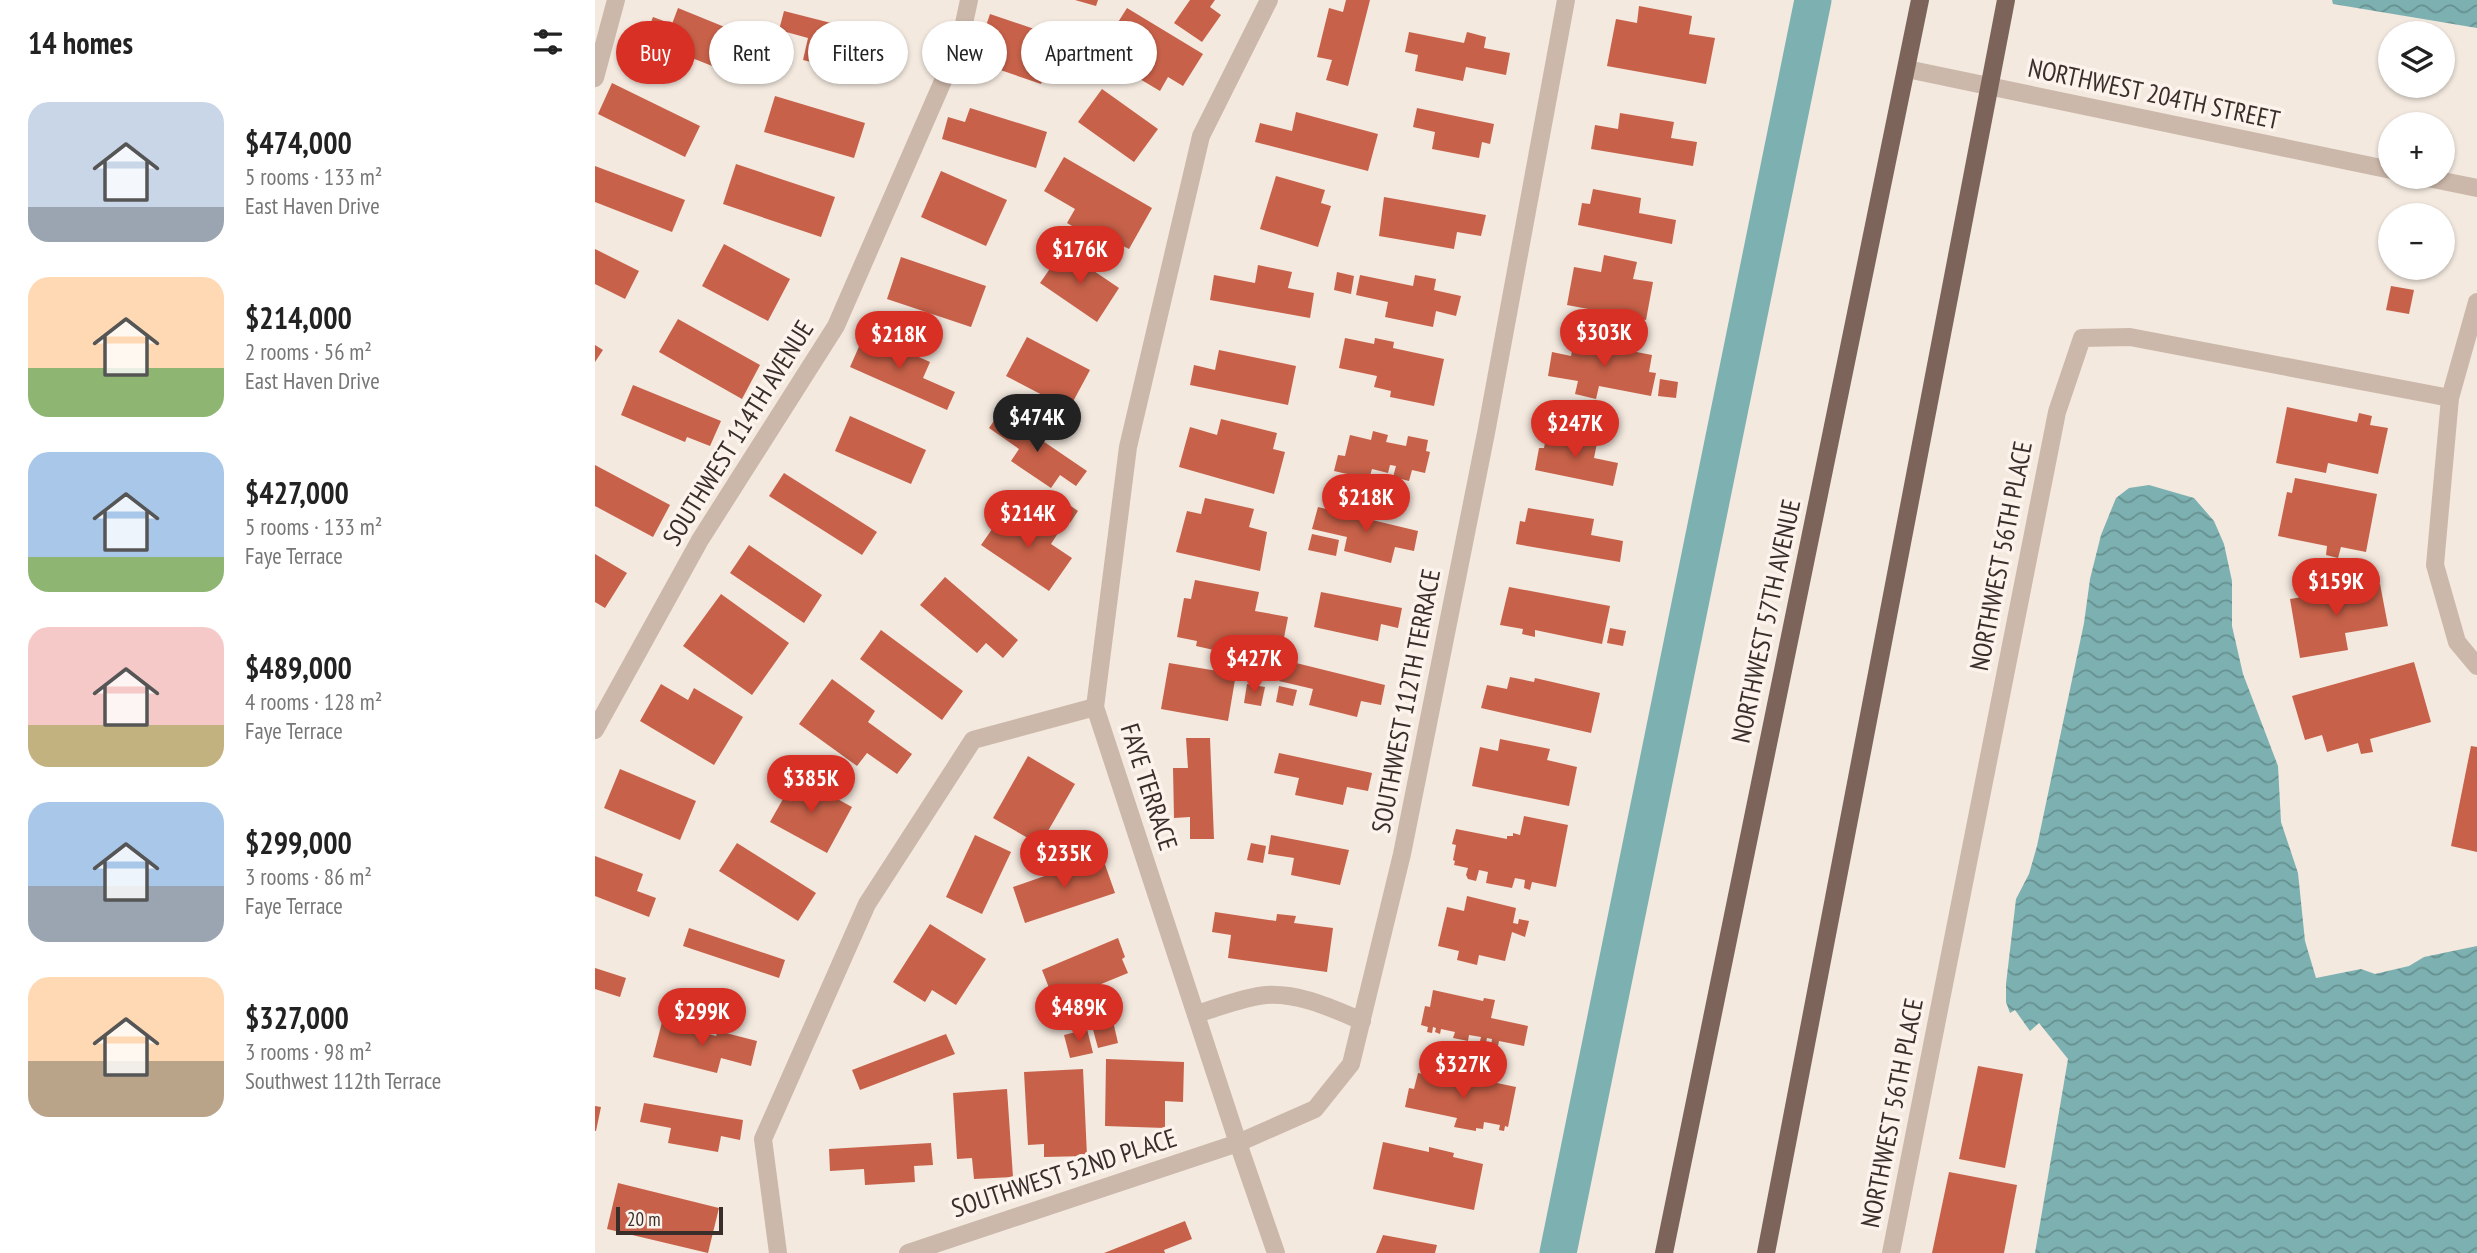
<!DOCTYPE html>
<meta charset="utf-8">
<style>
body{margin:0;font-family:"PT Sans Narrow",sans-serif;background:#f2f2f2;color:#222;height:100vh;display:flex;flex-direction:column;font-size:26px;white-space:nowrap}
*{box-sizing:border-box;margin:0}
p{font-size:23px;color:#767676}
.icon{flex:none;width:38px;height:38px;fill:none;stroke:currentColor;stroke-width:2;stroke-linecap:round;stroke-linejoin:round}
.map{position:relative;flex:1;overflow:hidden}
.side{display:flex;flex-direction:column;background:#fff;width:595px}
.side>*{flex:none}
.guide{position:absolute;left:21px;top:21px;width:665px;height:63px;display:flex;gap:14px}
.tools{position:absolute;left:1783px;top:21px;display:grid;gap:14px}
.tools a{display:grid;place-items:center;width:77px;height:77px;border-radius:50%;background:#fff;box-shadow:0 2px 5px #0004;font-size:35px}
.scale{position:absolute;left:21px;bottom:18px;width:107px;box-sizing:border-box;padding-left:7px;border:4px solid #3a2e2a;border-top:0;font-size:19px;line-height:24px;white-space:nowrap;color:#3a2e2a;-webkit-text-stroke:5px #fbf3ec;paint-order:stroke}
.price{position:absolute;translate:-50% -60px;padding:0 16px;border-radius:24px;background:#d93025;color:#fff;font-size:23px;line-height:46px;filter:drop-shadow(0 2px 4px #0008)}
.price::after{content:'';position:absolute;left:50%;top:42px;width:21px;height:16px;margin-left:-10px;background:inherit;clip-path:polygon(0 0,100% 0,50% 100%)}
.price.selected{background:#222;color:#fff}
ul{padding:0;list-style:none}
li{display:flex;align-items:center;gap:21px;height:175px;padding:0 28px}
li span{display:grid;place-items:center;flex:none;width:196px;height:140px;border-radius:21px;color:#555}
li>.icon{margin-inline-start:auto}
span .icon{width:84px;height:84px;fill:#fffc;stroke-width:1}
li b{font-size:30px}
h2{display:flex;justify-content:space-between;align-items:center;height:84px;padding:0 28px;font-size:30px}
.pill{padding:0 24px;border-radius:32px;background:#fff;box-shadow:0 2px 5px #0004;font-size:24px;line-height:63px}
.pill.selected{background:#d93025;color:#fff}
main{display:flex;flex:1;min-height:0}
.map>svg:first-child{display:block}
</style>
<main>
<section class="side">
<h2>14 homes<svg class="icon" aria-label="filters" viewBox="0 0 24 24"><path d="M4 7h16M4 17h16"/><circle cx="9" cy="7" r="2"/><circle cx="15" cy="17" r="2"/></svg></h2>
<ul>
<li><span style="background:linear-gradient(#c9d6e8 75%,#9aa5b1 0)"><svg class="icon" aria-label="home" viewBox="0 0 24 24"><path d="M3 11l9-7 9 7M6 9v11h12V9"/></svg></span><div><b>$474,000</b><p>5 rooms · 133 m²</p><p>East Haven Drive</p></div></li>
<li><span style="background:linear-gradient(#ffd9b3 65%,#8fb573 0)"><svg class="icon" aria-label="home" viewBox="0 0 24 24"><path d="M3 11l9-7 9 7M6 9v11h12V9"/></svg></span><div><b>$214,000</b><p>2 rooms · 56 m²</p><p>East Haven Drive</p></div></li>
<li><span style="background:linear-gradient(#a9c7e8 75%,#8fb573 0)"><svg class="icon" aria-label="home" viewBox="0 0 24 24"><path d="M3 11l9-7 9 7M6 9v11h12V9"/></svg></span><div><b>$427,000</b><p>5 rooms · 133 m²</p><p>Faye Terrace</p></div></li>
<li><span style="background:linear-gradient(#f6c9c9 70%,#c2b280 0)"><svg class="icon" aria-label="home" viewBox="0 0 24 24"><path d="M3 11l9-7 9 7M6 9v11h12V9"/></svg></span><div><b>$489,000</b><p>4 rooms · 128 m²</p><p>Faye Terrace</p></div></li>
<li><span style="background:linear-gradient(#a9c7e8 60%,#9aa5b1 0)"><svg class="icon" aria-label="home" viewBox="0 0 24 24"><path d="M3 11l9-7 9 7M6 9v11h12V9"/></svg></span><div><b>$299,000</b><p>3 rooms · 86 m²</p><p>Faye Terrace</p></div></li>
<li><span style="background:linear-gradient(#ffd9b3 60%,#b9a48a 0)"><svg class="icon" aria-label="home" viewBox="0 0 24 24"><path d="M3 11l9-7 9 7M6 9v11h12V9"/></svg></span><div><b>$327,000</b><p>3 rooms · 98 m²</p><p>Southwest 112th Terrace</p></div></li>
</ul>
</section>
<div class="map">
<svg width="1882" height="1253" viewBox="0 0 1882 1253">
<defs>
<pattern id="water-waves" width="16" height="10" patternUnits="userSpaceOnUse" patternTransform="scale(1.75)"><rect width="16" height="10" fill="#7db1b1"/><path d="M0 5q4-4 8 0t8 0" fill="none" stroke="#679090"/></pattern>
</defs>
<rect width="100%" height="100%" fill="#f3e9df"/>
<!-- water -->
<g fill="url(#water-waves)">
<polygon points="1737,0 1882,0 1882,28 1738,4"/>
<polygon points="1554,485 1599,498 1619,521 1629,544 1637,581 1637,626 1648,674 1683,766 1686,822 1703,873 1710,941 1721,978 1766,969 1780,974 1814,966 1829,957 1882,946 1882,1253 1440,1253 1473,1059 1444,1023 1435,1031 1420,1010 1415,1013 1411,1002 1411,984 1421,899 1434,874 1442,846 1489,623 1495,579 1506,535 1521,498 1534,488"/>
</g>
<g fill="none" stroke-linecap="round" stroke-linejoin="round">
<!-- canal -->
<polyline stroke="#7db1b1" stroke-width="37" points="963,1253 1218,0"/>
</g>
<!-- building -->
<g fill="#c76149">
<polygon points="480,0 503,0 501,6"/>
<polygon points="595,0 620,0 615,7 626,15 607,42 579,23"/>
<polygon points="751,0 775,0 753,86 731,80 737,60 722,57 734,8 748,12"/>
<polygon points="1044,6 1097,16 1094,34 1120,38 1111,84 1012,66 1021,19 1042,23"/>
<polygon points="83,8 137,30 132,44 155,54 145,77 49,39 58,17 77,24"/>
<polygon points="532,8 608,54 588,86 573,77 565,91 503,54"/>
<polygon points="189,11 291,37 280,78 208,60 213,38 184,30"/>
<polygon points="395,14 463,37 446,84 379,61"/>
<polygon points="814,32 869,43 872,32 891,37 889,48 915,53 911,75 871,67 868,81 820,71 823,55 810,52"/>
<polygon points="17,83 105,126 90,157 3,114"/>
<polygon points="507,89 563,129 539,162 483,122"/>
<polygon points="180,96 270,123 259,158 169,132"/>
<polygon points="375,108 452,132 441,168 347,139 353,117 370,122"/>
<polygon points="822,108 899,124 895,144 887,142 884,158 837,149 840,132 818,127"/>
<polygon points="701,112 783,134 773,171 660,142 665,123 697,131"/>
<polygon points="1025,113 1079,122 1076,138 1102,142 1098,166 996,149 1000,125 1023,129"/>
<polygon points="469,157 557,208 534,249 516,240 511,246 472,223 480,209 449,191"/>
<polygon points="141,164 240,197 226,237 128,204"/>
<polygon points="0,166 90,200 77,232 0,202"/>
<polygon points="346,171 412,200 391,246 326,217"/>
<polygon points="681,176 730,190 726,203 736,206 723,247 665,229"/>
<polygon points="998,189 1046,198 1044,213 1081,220 1077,244 983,225 987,203 995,204"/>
<polygon points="789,197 891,215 886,236 862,232 859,249 784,236"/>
<polygon points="129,244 195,279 173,321 107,286"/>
<polygon points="0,249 44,271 30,299 0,284"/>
<polygon points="468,250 524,288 502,322 445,283"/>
<polygon points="1009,255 1042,262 1038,279 1058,282 1051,320 972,305 979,267 1006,272"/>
<polygon points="306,257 391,286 376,327 292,299"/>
<polygon points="663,265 697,272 693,288 719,293 715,318 615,300 619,275 660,283"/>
<polygon points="742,272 759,276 756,294 739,290"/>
<polygon points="765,275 818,286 820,275 841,279 839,290 866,296 861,316 841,311 838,327 790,317 793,302 761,295"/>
<polygon points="1796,286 1819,290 1814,314 1791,310"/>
<polygon points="83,319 165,365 147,399 64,352"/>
<polygon points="270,333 335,362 328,378 360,392 352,410 255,367"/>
<polygon points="432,337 495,370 474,409 411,376"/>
<polygon points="750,338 779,344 780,338 799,342 798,348 849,359 839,406 795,397 796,391 779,387 782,376 744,368"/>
<polygon points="979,340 1057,355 1054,372 1061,373 1056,396 1004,386 1001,399 980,394 983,381 953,376 957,352 976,356"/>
<polygon points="0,345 8,350 0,362"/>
<polygon points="624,350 701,366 693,405 595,385 599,365 620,370"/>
<polygon points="1065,379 1083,382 1081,398 1063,396"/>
<polygon points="38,385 126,421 115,446 92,437 90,442 26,415"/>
<polygon points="1692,407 1762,422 1764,413 1777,416 1775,425 1793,428 1783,474 1733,463 1731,473 1681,463"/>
<polygon points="405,412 492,471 481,486 465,475 456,488 416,461 424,449 394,428"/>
<polygon points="255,416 331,450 316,484 240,451"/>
<polygon points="626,419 682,433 678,449 690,452 679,494 584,467 595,427 622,435"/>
<polygon points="778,431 793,435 791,442 811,446 813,436 833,440 831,451 835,452 830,473 817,470 814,481 798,477 801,466 795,465 793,473 777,469 774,479 739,471 743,455 750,456 755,435 776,440"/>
<polygon points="952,432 1002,443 999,458 1023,463 1018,486 940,470 944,448 949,448"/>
<polygon points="0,465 75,505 58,537 0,506"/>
<polygon points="189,473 282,532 267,555 174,496"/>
<polygon points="1700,478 1782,494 1771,552 1746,547 1743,558 1731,555 1732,546 1683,536 1692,492 1697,493"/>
<polygon points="463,497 483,511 475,523 455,508"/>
<polygon points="610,498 659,509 654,527 672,532 665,571 581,552 592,511 606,514"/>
<polygon points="723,507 823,531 819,551 800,547 796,563 749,551 752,537 717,529"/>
<polygon points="933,508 999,519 996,535 1028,541 1025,562 921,544 925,521 930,522"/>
<polygon points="409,512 434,530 441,519 463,533 456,544 477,558 454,591 386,545"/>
<polygon points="717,534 744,540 741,556 713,550"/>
<polygon points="154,545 227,595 209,623 135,573"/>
<polygon points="0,554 32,573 10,608 0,602"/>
<polygon points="350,577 423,640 408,658 391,643 382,653 325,605"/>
<polygon points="600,580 664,592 660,611 693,617 687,648 650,642 648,650 620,645 619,650 601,646 602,641 582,637 589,598 596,599"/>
<polygon points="1785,584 1793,626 1750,633 1753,650 1705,658 1695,599"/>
<polygon points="914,587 1015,606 1007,644 940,630 940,637 927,634 928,629 905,625"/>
<polygon points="726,592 807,608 803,628 786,624 783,641 719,627"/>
<polygon points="126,594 194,643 157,695 88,646"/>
<polygon points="1015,628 1031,631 1028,646 1012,643"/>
<polygon points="286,630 368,691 347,720 265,659"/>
<polygon points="689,660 790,685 786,705 766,701 762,717 714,705 718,689 684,681"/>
<polygon points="1819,662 1836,722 1775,739 1778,752 1766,754 1763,743 1732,752 1727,735 1710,740 1697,696"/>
<polygon points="574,663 641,674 633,721 566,709"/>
<polygon points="915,677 939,682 940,678 1005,693 996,733 886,708 892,685 912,689"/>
<polygon points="237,679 280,711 273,722 317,754 302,774 272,753 262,766 204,724"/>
<polygon points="66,684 93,700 99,688 148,717 119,765 45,721"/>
<polygon points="652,684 670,687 666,706 649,703"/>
<polygon points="684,686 702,690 698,706 681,702"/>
<polygon points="591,738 615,738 619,839 595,839 595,817 579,818 578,768 593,768"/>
<polygon points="905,739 955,749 952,760 982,767 974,806 877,786 885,747 903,751"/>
<polygon points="1876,746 1882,747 1882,852 1856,846"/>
<polygon points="684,753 777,773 773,791 752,787 748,805 700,795 704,778 679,773"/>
<polygon points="433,756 480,784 445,845 398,818"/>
<polygon points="25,769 101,801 85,840 9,808"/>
<polygon points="201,776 257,807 232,853 175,822"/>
<polygon points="929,816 973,825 961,887 937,882 935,890 929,888 930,880 920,878 917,888 891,883 893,872 884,870 881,881 873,879 871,875 873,868 859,865 860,861 858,860 861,845 857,844 861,829 912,839 912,836 918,836 918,833 925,835"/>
<polygon points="380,835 416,852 387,914 351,897"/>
<polygon points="676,835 754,850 745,885 696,875 699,858 673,854"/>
<polygon points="142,843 221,893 203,921 124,871"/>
<polygon points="656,843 671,846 668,863 652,860"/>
<polygon points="0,856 48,874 42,891 61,898 54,917 0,896"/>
<polygon points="507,856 520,893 430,923 418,887"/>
<polygon points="872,896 921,908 918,923 923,924 924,919 934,921 930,937 917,932 910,961 884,955 882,965 862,960 864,951 843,946 852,907 869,911"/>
<polygon points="620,912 681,921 682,914 701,916 699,923 738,928 732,972 633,958 636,935 617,932"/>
<polygon points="335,924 391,959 361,1005 337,990 330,1002 298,982"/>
<polygon points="94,928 190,960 184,978 88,946"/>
<polygon points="523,938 530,957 527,959 533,973 460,1003 447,970"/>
<polygon points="0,968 31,978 25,997 0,989"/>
<polygon points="838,990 888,1001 889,998 900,1000 896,1018 933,1026 929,1046 904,1041 903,1046 896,1045 897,1039 892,1038 891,1042 885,1041 886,1037 874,1035 873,1041 858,1038 860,1032 846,1029 845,1034 840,1032 841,1028 838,1027 837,1033 832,1032 833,1027 826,1025 830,1006 835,1007"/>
<polygon points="518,1021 523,1043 503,1048 497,1026"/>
<polygon points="67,1022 121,1036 123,1031 162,1041 156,1066 126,1058 122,1073 58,1057"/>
<polygon points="492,1029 498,1053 475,1058 469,1035"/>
<polygon points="351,1034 360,1054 265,1090 257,1070"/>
<polygon points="511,1059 589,1062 588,1102 570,1101 570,1128 510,1126"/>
<polygon points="1383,1066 1428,1074 1410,1168 1364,1159"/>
<polygon points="488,1069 492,1156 449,1157 449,1144 433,1145 429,1072"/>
<polygon points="823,1073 881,1085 883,1079 921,1087 913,1127 910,1126 909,1131 904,1130 905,1125 889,1122 888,1129 881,1128 881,1131 859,1127 862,1118 810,1107 814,1088 819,1089"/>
<polygon points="412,1089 418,1177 379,1179 377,1158 362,1159 358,1093"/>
<polygon points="49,1103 148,1120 145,1140 126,1136 123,1152 73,1143 76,1128 45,1122"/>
<polygon points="0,1106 6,1107 1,1131 0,1131"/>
<polygon points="788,1142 834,1152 834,1147 859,1153 858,1157 888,1164 879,1210 778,1189"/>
<polygon points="336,1143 338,1165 319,1166 320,1182 270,1185 269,1169 235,1171 234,1149"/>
<polygon points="1354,1172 1422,1185 1409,1253 1337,1253"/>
<polygon points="23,1183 124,1208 113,1253 12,1229"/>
<polygon points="590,1221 597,1239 569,1250 570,1253 509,1253"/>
<polygon points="788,1235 842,1245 840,1253 781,1253"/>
</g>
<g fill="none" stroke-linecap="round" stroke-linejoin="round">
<!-- lane -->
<path stroke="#ccb8aa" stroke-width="18" d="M601 1014C623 1008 648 997 671 995 705 993 736 1008 767 1021"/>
<!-- street -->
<g stroke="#ccb8aa" stroke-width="18">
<polyline points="674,0 606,136 533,447 500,707 643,1143 681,1253"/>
<polyline points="1312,69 1796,170"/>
<polyline points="0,78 21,0"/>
<polyline points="1828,177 1882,188"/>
<polyline points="1882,302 1855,398 1840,565 1862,642 1882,666"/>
<polyline points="0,730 105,540 241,326 365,42 374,0"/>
<polyline points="183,1253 168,1139 272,904 378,740 500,707"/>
<polyline points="313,1253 643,1143 720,1109 756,1064 807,854 891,433 971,0"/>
<polyline points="1296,1253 1462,412 1487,338 1535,337 1855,398"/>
</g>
<!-- primary -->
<g stroke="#7c645b" stroke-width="18">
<polyline points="1069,1253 1325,0"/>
<polyline points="1171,1253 1411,0"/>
</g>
</g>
<g text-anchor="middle" stroke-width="7" stroke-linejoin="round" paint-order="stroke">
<!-- street labels -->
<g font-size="26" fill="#3a2e2a" stroke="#fbf3ec">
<text transform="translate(1559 94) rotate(12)" y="9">NORTHWEST 204TH STREET</text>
<text transform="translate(143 433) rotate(-58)" y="9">SOUTHWEST 114TH AVENUE</text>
<text transform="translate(1406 556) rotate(-79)" y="9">NORTHWEST 56TH PLACE</text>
<text transform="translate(1171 621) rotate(-78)" y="9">NORTHWEST 57TH AVENUE</text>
<text transform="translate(811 701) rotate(-79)" y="9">SOUTHWEST 112TH TERRACE</text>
<text transform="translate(554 787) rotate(72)" y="9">FAYE TERRACE</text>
<text transform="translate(1297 1113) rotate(-79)" y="9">NORTHWEST 56TH PLACE</text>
<text transform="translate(469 1173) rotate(-18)" y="9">SOUTHWEST 52ND PLACE</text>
</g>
</g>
</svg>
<div class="tools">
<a><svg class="icon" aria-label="layers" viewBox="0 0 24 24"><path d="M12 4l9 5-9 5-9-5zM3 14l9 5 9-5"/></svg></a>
<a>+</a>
<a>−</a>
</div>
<div class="scale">20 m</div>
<b class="price" style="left:485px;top:286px">$176K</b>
<b class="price" style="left:1009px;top:369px">$303K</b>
<b class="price" style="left:304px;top:371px">$218K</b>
<b class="price selected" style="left:442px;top:454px">$474K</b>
<b class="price" style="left:980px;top:460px">$247K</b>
<b class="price" style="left:771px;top:534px">$218K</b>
<b class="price" style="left:433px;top:550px">$214K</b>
<b class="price" style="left:1741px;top:618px">$159K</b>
<b class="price" style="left:659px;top:695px">$427K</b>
<b class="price" style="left:216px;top:815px">$385K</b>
<b class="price" style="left:469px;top:890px">$235K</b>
<b class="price" style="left:484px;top:1044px">$489K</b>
<b class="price" style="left:107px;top:1048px">$299K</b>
<b class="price" style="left:868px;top:1101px">$327K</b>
<div class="guide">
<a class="pill selected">Buy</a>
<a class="pill">Rent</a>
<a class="pill">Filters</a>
<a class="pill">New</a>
<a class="pill">Apartment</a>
</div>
</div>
</main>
